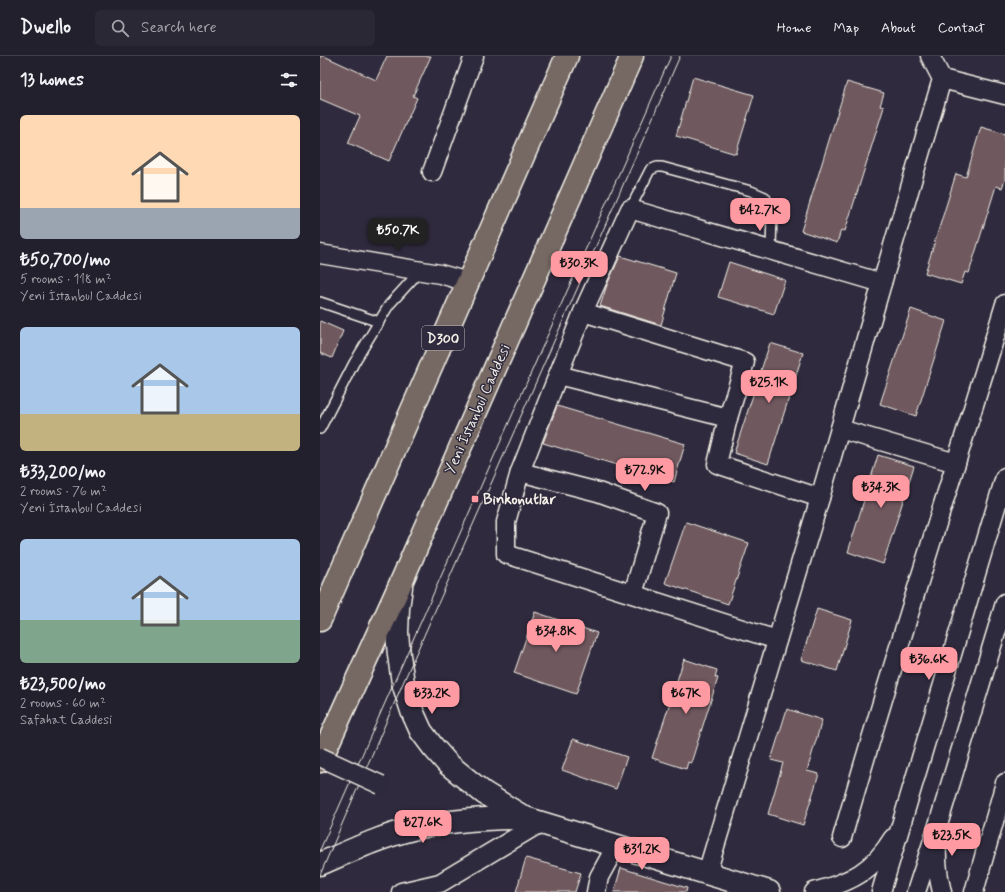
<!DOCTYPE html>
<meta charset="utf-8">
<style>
body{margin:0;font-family:Mynerve,sans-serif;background:#2b2836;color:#f1f3f6;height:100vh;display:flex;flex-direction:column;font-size:15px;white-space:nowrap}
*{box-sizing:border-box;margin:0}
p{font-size:13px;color:#a3a3aa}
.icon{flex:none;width:22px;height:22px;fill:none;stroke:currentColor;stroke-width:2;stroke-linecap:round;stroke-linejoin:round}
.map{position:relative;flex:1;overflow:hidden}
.drawer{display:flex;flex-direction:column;background:#23202e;width:320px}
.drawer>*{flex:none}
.price{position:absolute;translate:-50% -34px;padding:0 9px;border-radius:8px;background:#ff9aa2;color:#111;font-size:13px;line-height:26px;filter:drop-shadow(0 1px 2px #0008)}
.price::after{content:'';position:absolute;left:50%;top:24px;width:12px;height:9px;margin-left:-6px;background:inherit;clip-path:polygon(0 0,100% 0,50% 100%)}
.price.active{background:#222;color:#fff}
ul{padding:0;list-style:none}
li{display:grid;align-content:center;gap:8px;height:212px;padding:0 20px}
li span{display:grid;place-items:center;height:124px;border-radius:6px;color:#555}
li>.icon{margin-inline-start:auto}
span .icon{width:72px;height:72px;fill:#fffc;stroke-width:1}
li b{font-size:17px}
h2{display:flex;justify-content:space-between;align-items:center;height:48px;padding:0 20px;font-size:17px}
header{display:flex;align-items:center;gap:24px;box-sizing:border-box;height:56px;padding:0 20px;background:#23202e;border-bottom:1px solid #403e4a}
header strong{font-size:19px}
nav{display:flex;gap:22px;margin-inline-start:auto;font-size:14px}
.search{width:280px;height:36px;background:#2b2836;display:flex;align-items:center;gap:10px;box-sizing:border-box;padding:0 14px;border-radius:6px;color:#a3a3aa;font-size:15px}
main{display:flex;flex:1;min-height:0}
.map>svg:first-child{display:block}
</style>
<header>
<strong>Dwello</strong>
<div class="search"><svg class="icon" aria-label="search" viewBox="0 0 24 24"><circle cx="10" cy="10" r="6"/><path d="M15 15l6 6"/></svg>Search here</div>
<nav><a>Home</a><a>Map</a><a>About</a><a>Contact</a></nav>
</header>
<main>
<section class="drawer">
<h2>13 homes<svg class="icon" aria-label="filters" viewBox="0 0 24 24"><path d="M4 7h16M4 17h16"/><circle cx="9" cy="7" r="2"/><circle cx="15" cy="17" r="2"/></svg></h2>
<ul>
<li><span style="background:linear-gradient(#ffd9b3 75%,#9aa5b1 0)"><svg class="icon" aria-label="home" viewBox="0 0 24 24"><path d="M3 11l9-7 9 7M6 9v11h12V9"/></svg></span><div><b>₺50,700/mo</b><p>5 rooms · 118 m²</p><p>Yeni İstanbul Caddesi</p></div></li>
<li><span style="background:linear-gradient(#a9c7e8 70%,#c2b280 0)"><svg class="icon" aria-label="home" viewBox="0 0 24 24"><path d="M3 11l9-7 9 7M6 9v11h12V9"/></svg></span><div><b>₺33,200/mo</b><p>2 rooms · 76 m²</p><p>Yeni İstanbul Caddesi</p></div></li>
<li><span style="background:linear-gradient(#a9c7e8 65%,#7fa58c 0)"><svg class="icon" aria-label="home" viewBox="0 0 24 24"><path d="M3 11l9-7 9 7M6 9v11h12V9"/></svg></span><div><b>₺23,500/mo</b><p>2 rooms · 60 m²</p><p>Safahat Caddesi</p></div></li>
</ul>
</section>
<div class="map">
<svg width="685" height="836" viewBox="0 0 685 836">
<rect width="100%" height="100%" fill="#2f2a3d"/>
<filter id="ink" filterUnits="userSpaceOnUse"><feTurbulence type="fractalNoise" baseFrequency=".025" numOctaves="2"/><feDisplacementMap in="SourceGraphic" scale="8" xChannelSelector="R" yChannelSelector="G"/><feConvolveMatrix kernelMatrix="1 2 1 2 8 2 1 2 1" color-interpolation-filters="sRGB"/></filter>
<g filter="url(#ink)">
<!-- building -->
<g fill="#6f595e" stroke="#f4f1e8">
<polygon points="0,0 4,0 56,24 67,0 111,0 93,40 97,42 69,105 28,87 40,60 0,43"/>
<polygon points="373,21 434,39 416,98 356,80"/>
<polygon points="527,26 564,37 560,50 564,51 525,175 521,174 517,187 481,175"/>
<polygon points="661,71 685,78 685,124 682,132 676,130 649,217 645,216 641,228 605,217 636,118 646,121"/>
<polygon points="300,200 356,217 341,269 280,250 287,229"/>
<polygon points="409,206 465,224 454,258 398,241"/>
<polygon points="591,253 626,265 596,360 560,348"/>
<polygon points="0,265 23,275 12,302 0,297"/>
<polygon points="450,287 483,297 448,408 414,397"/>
<polygon points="237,350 365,388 354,426 223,387"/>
<polygon points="558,399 594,410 563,508 528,496"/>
<polygon points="366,466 429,487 408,548 345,527"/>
<polygon points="497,553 532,564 517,615 481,604"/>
<polygon points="215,556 277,577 256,638 194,617"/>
<polygon points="364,603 397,614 395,621 398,622 371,707 368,706 366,713 332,702"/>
<polygon points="467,653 502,664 487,715 499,718 483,769 448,758 463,707 451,704"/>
<polygon points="253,683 307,701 296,733 242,714"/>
<polygon points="206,802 261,817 255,836 196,836"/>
<polygon points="301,812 367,832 366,836 294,836"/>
</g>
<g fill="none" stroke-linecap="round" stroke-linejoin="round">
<defs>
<g id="lane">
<polyline points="310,153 330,114 337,111 342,111 431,135 445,141 452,156 451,194"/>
<polyline points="0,246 59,266"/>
<polyline points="0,373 34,307 69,249 100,215"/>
</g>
<g id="street">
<polyline points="622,23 685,39"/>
<polyline points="112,116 154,0"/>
<polyline points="0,198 120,218 148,226"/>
<polyline points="263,256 425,306 408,362"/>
<polyline points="238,319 263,256 310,153 562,227"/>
<polyline points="520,373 636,407"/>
<polyline points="200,416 278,436 337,457 313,538"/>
<polyline points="457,584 186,498 186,466 200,416 238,319 408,362 397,408 500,442"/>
<path d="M522 782C573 603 631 426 685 248"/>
<path d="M617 787C616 804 618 820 622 836"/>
<polyline points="387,817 500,442 562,227 622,23 610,0"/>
<polyline points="81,836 120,827 220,767"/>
<polyline points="276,836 279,821 296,790"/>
<path d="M494 836C531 826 553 815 573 782"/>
<polyline points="561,836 685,421"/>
<polyline points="596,836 618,769 685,547"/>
<polyline points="654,836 685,727"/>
</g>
<g id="secondary">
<polyline points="81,531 78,552 77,577 79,599 83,627 92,655 101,675 113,691 128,708 144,721 164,737 205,762 449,836"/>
<path d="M0 808C30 795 60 781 92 773 129 764 167 762 205 762"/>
</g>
<g id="highway">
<polyline points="0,564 247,0"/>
<polyline points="0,705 83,522 312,0"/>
</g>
</defs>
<!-- lane casing -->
<use href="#lane" stroke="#f4f1e8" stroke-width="12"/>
<!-- street casing -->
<use href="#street" stroke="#f4f1e8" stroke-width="21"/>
<!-- secondary casing -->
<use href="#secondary" stroke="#f4f1e8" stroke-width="25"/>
<!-- highway casing -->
<use href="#highway" stroke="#f4f1e8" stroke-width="25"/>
<!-- lane -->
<use href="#lane" stroke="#2f2a3d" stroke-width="9"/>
<!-- street -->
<use href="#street" stroke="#2f2a3d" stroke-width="18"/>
<!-- secondary -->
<use href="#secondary" stroke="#2f2a3d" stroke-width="22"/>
<!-- highway -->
<use href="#highway" stroke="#766964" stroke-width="22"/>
<!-- tram -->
<g stroke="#f4f1e8" stroke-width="1">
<polyline points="0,794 351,0"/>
<polyline points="0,819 83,627 360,0"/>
</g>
<defs>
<polyline id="street-bridge" points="0,701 61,729"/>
</defs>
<!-- street-bridge casing -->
<use href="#street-bridge" stroke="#f4f1e8" stroke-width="21" stroke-linecap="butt"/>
<!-- street-bridge -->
<use href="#street-bridge" stroke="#2f2a3d" stroke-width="18"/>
</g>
</g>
<!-- markers -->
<rect fill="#ff9aa2" stroke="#2f2a3d" stroke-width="1.5" x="151" y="439" width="8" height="8" rx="2"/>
<g text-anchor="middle" stroke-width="3" stroke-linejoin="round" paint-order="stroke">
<!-- shield labels -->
<rect fill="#2f2a3d" stroke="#b9b5b5" stroke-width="1" x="102" y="270" width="42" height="24" rx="3"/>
<g font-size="14" font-weight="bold" fill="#f4f1e8">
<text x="123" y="287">D300</text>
</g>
<!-- street labels -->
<g font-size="15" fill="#f4f1e8" stroke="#2f2a3d">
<text transform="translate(157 353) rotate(-66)" y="5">Yeni İstanbul Caddesi</text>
</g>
<!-- poi labels -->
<g font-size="15" font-weight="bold" fill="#f4f1e8" stroke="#2f2a3d" text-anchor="start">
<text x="163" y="448">Binkonutlar</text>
</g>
</g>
</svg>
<b class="price" style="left:440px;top:176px">₺42.7K</b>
<b class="price active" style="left:78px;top:196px">₺50.7K</b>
<b class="price" style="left:259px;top:229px">₺30.3K</b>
<b class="price" style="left:449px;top:348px">₺25.1K</b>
<b class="price" style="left:325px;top:436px">₺72.9K</b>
<b class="price" style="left:561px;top:453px">₺34.3K</b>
<b class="price" style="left:236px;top:597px">₺34.8K</b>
<b class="price" style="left:609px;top:625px">₺36.6K</b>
<b class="price" style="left:112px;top:659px">₺33.2K</b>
<b class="price" style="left:366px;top:659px">₺67K</b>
<b class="price" style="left:103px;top:788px">₺27.6K</b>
<b class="price" style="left:632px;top:801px">₺23.5K</b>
<b class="price" style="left:322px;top:815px">₺31.2K</b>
</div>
</main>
